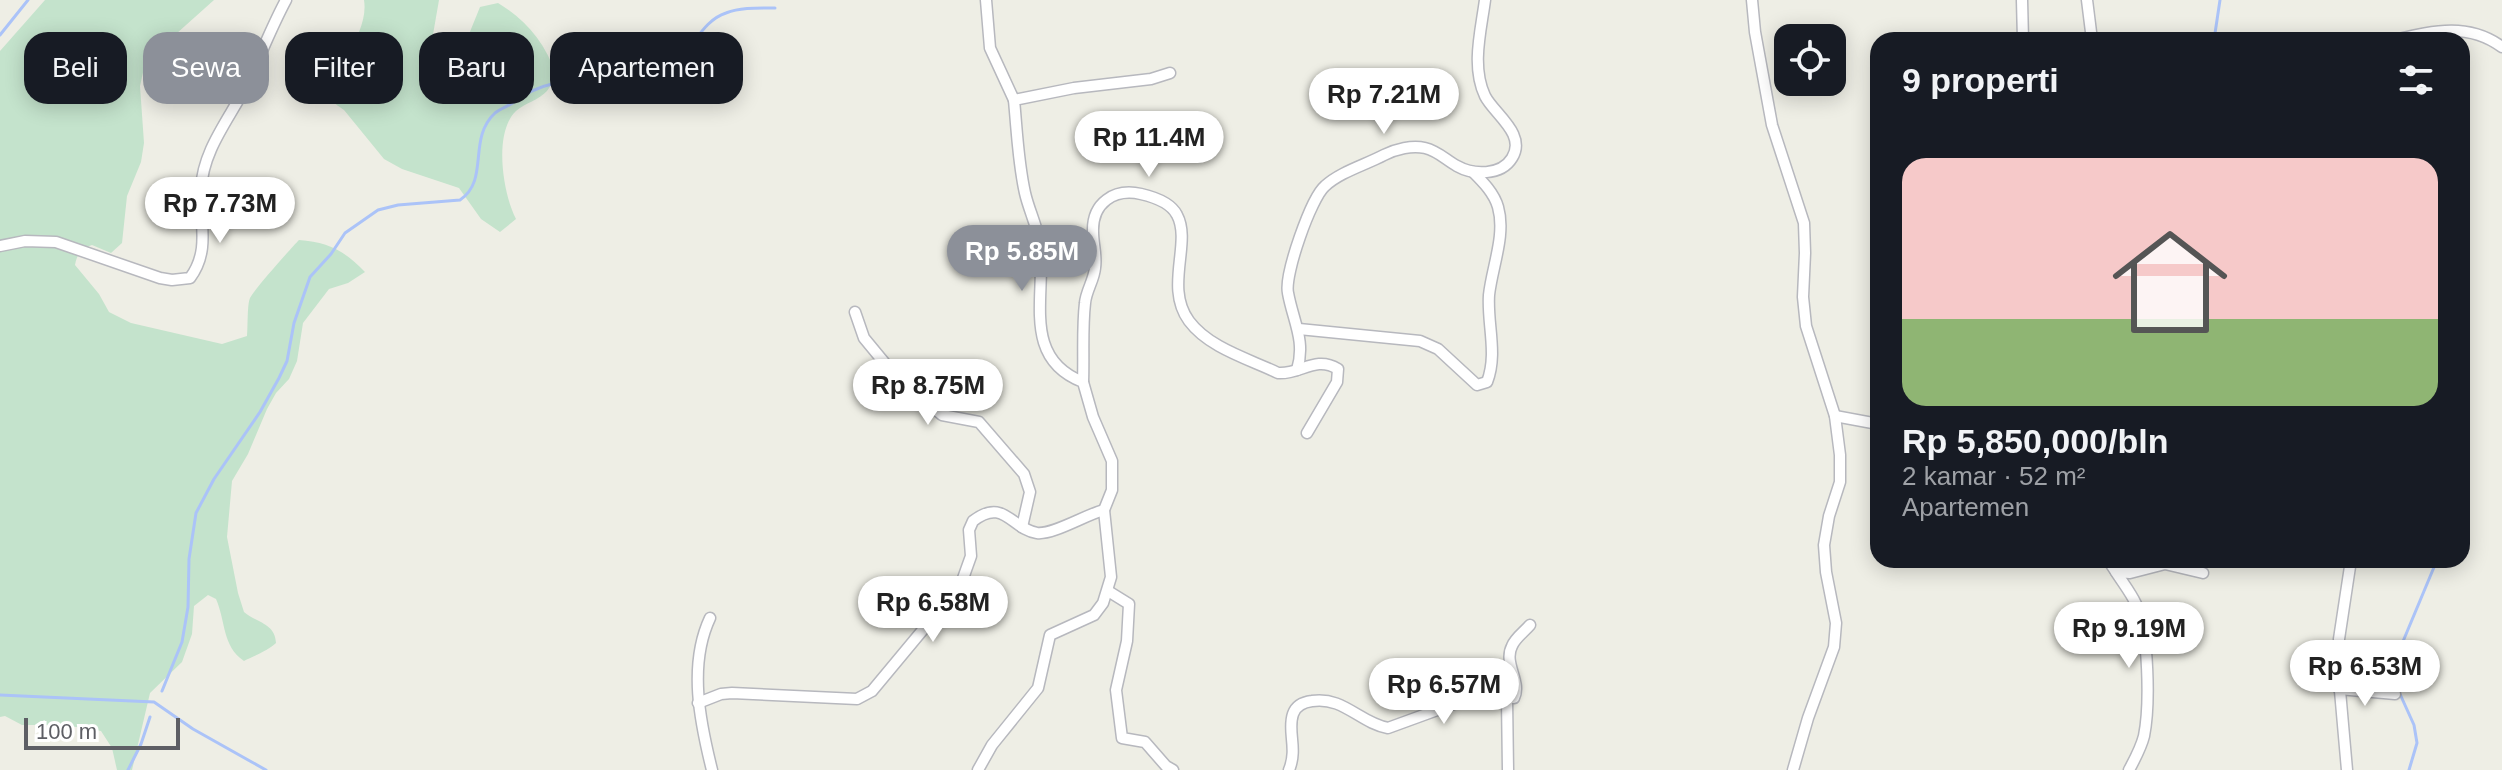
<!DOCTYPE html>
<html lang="id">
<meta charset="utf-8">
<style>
body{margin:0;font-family:Helvetica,sans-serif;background:#242831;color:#f1f3f6;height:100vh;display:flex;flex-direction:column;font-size:30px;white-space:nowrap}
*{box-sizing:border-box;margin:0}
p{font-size:26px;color:#9ea1a6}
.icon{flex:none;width:44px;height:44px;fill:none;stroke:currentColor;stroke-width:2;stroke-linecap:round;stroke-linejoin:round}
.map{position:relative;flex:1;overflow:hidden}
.details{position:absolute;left:1870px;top:32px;width:600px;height:536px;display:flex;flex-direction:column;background:#171b24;border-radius:24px;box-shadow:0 4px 20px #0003}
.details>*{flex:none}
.hud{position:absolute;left:24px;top:32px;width:760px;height:72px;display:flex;gap:16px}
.fabs{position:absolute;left:1774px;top:24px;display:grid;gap:16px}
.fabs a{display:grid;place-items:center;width:72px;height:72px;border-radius:16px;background:#171b24;box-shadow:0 4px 20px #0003;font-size:40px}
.scale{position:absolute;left:24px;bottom:20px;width:156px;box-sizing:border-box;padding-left:8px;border:4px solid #5d5e64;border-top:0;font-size:22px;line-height:28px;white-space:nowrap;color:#5d5e64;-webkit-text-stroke:6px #fff;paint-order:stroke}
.price{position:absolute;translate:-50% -68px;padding:0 18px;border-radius:28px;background:#fff;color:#222;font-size:26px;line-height:52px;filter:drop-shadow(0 2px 4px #0008)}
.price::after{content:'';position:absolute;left:50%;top:48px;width:24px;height:18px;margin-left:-12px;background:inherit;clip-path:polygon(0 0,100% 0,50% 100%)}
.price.selected{background:#8c9099;color:#fff}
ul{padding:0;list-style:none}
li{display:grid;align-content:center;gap:16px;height:424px;padding:0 32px}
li+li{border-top:2px solid #363941}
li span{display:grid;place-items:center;height:248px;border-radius:24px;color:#555}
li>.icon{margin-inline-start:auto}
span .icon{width:144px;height:144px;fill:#fffc;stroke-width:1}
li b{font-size:34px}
h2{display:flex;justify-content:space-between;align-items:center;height:96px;padding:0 32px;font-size:34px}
.pill{padding:0 28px;border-radius:24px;background:#171b24;box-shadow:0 4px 20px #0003;font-size:28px;line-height:72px}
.pill.selected{background:#8c9099;color:#fff}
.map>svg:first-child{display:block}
</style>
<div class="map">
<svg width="2502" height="770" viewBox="0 0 2502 770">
<rect width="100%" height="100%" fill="#eeeee5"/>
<!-- green -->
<g fill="#c4e3cc">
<path d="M45 0H214L157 51 144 68 140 86 144 143 141 162 127 196 122 243 111 253 92 245C81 249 77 254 75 265L99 294 109 312 131 323 222 344 247 336C248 327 247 305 250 298 253 291 292 247 299 240 328 242 345 251 365 272L348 283 329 289 303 323 297 361 289 379 276 393 267 409 248 454 232 481 227 537 238 593 244 612C257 623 275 623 276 643 269 650 254 656 244 661 222 646 226 622 216 599L208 595 194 606 192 634 182 662 150 693 132 770H117L112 748 101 731 64 725H22L5 716 0 717V51Z"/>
<path d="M364 0H439L431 46 448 53 465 44 480 7 498 3C526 20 545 43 556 74 553 79 551 86 547 91 539 100 525 103 516 111 493 133 503 194 516 219L500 232 481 219 459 188 402 169 384 159 344 110C338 106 333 103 331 96 327 77 370 35 364 0Z"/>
</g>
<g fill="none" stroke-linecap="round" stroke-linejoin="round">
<!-- stream -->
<g stroke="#abc3f8" stroke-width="3">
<polyline points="0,35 28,0"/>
<polyline points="2214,40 2220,0"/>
<path d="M162 691 182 642 188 607 189 559 196 513 214 479 260 412 279 378 287 361 294 323 310 277 331 254 345 233 378 210 398 205 460 200C490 180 467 139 495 113 500 109 506 107 511 104 560 65 610 89 663 69 691 59 698 22 726 13 741 7 759 8 775 8"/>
<polyline points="0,695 154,702 193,729 266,770"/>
<polyline points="128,770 141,744 150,717"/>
<polyline points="2409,770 2417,743 2414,725 2395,683 2399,651 2437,560"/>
</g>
<defs>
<g id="minor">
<polyline points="986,0 990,48 1014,100"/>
<polyline points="1752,0 1755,32 1772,125 1804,223 1805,253 1803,297 1806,326 1835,416 1840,455 1840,482 1829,516 1824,545 1826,572 1836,623 1834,647 1808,718 1793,770"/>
<polyline points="2022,0 2023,40"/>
<polyline points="2087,0 2092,40"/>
<path d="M2395 40C2433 31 2468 22 2502 47"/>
<path d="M0 246 25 241 56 242 160 278 172 280 190 278C211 250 199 221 201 189 203 147 233 115 250 78 262 52 272 26 286 0"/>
<polyline points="855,312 864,338 897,378 942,415 979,422 1024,474 1030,492 1022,527"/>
<path d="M1299 329 1420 341 1438 349 1477 385 1487 382C1498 354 1487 324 1489 295 1492 267 1506 235 1498 207 1494 193 1483 182 1473 172"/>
<path d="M1297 370C1306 341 1293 321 1288 293 1284 275 1311 198 1325 186 1340 172 1365 165 1384 155 1396 149 1412 145 1425 148 1438 151 1446 160 1457 166 1473 175 1501 176 1512 158 1527 134 1494 114 1485 96 1471 66 1481 31 1485 0"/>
<path d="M1083 382C1084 356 1082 329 1085 303 1086 291 1094 280 1095 268 1097 256 1093 244 1093 232 1092 203 1114 188 1141 194 1154 197 1171 203 1177 215 1192 243 1164 287 1189 321 1209 348 1249 359 1278 373 1300 375 1315 355 1338 369L1337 382 1307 433"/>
<polyline points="1835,416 1878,424"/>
<polyline points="2108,560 2116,572 2130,573 2165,564 2203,573"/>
<path d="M2116 572C2123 583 2131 593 2136 604 2149 632 2150 706 2144 736 2141 748 2135 759 2129 770"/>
<polyline points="1108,591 1129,604 1127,641 1116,690 1122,738 1145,742 1166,766 1173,770"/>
<path d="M710 618C688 665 700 722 712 770"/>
<polyline points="2339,689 2395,694"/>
<polyline points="1507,699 1508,770"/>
<path d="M698 703 721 694 732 693 857 699 872 691 961 584 971 556 969 530 973 521C1004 497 1011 529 1037 533 1053 535 1085 515 1104 510"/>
<path d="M978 770 992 745 1038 688 1050 635 1094 615 1103 603 1111 577 1104 510 1112 490V461L1093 417 1083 382C1021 358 1046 296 1040 246 1038 227 1029 211 1025 193 1018 162 1017 131 1014 100L1074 88 1151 79 1170 73"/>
<path d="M1289 770C1298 748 1287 731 1293 714 1296 705 1304 702 1312 701 1343 696 1360 723 1388 728L1473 697 1514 698C1522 682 1503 663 1512 646 1515 638 1524 632 1530 625"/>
<polyline points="2347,770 2338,668 2339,639 2351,560"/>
</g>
</defs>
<!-- minor casing -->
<use href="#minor" stroke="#b7b8be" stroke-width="13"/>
<!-- minor -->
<use href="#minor" stroke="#fff" stroke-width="10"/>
</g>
</svg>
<div class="fabs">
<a><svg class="icon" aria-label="locate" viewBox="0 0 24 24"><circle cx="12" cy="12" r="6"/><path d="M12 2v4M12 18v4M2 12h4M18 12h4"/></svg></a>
</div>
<div class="scale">100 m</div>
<b class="price" style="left:1384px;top:136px">Rp 7.21M</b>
<b class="price" style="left:1149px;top:179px">Rp 11.4M</b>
<b class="price" style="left:220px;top:245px">Rp 7.73M</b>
<b class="price selected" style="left:1022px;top:293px">Rp 5.85M</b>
<b class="price" style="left:928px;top:427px">Rp 8.75M</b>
<b class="price" style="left:933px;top:644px">Rp 6.58M</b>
<b class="price" style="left:2129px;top:670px">Rp 9.19M</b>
<b class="price" style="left:2365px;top:708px">Rp 6.53M</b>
<b class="price" style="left:1444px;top:726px">Rp 6.57M</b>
<div class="hud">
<a class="pill">Beli</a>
<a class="pill selected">Sewa</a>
<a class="pill">Filter</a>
<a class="pill">Baru</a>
<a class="pill">Apartemen</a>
</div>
<section class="details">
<h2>9 properti<svg class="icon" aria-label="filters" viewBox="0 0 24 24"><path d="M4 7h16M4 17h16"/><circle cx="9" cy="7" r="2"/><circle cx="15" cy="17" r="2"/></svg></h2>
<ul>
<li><span style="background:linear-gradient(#f6c9c9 65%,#8fb573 0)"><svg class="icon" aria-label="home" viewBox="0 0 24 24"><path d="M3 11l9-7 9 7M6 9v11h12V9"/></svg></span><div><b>Rp 5,850,000/bln</b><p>2 kamar · 52 m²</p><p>Apartemen</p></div></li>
</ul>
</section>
</div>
